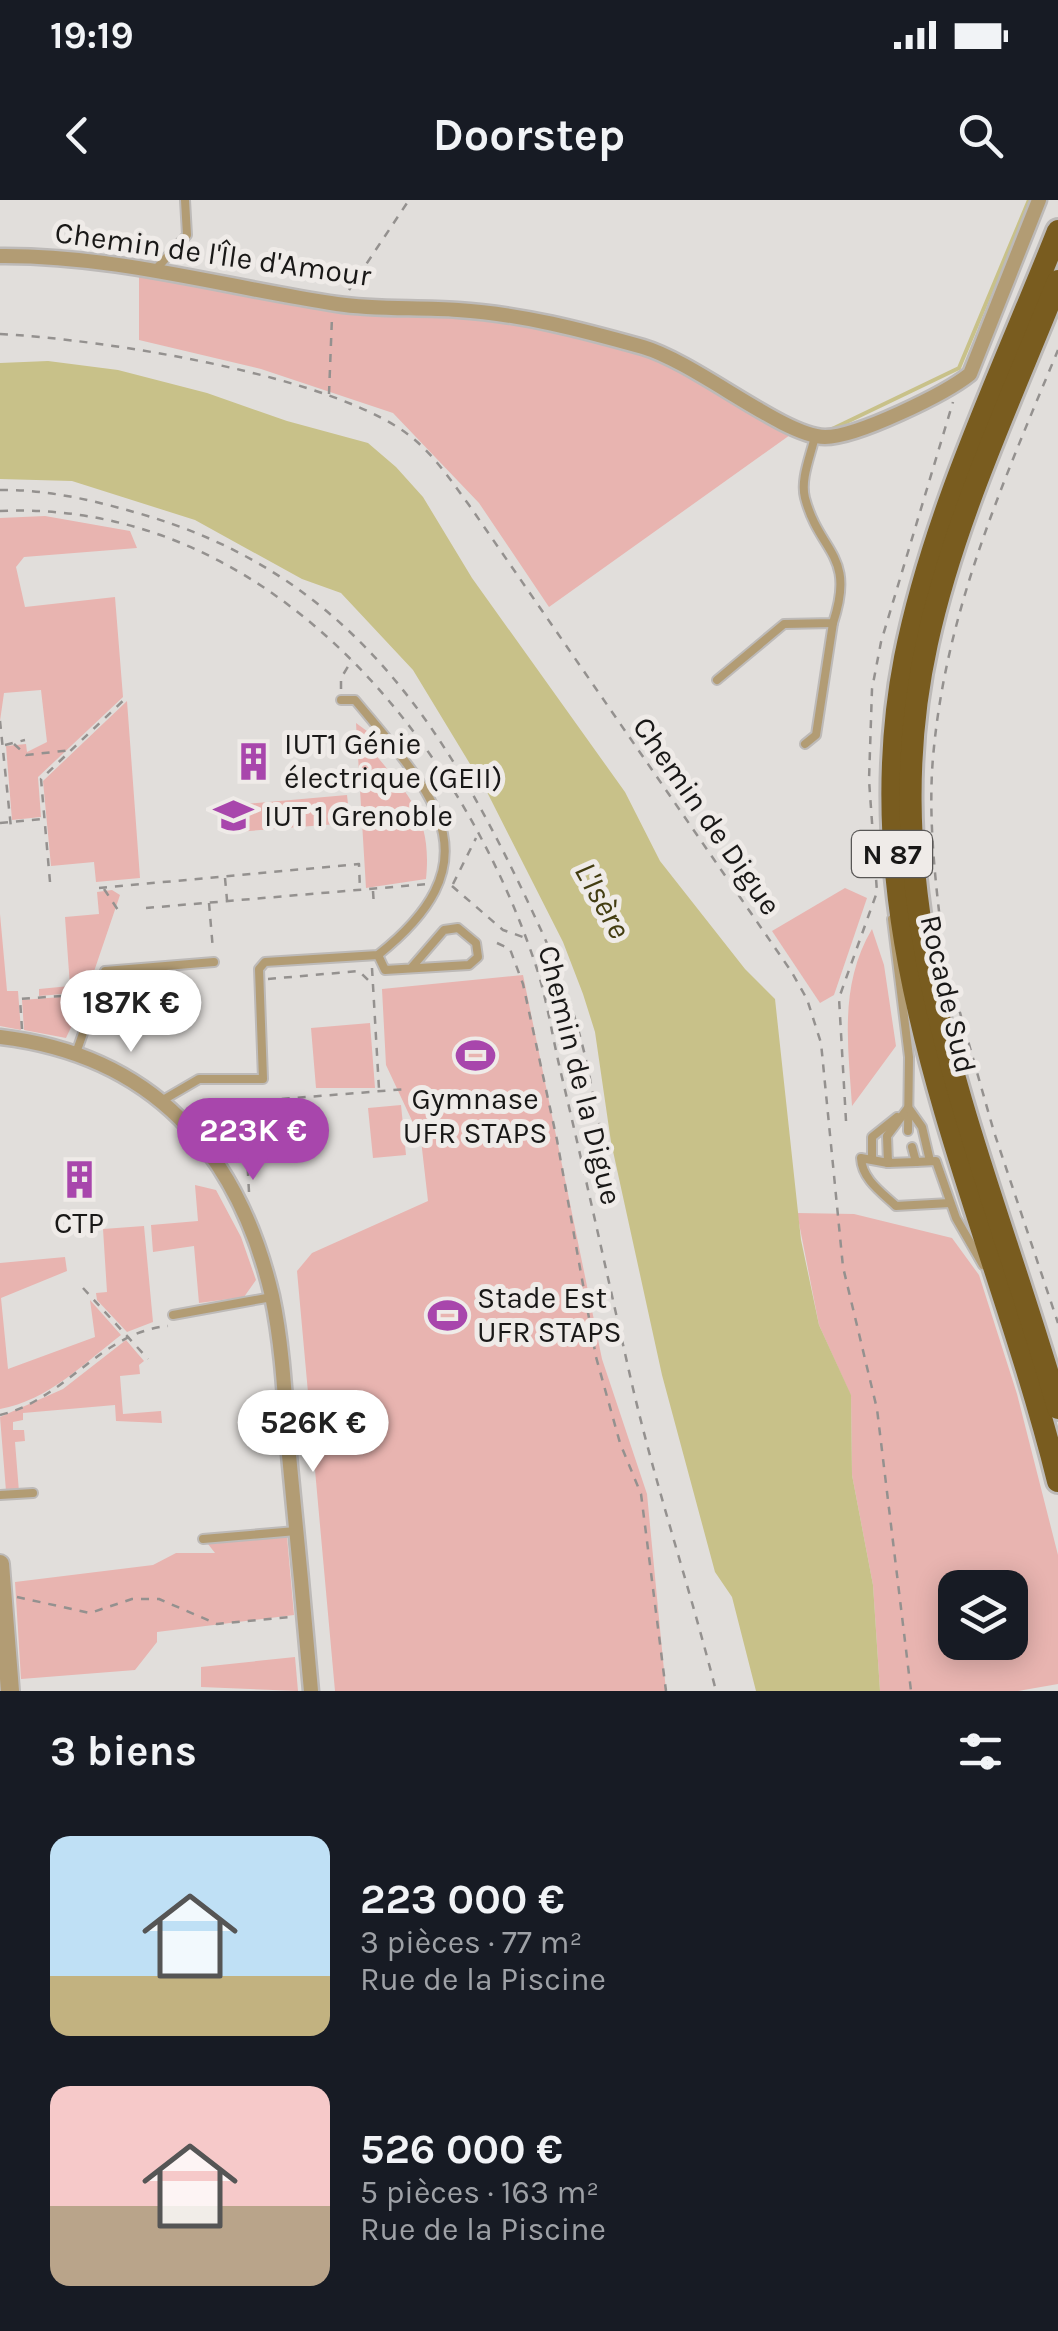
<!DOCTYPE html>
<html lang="fr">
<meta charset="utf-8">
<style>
body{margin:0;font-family:Karla,sans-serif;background:#20242c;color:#f1f3f6;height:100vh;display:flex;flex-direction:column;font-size:38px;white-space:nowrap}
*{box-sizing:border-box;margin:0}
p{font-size:32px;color:#9ea1a6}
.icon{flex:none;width:55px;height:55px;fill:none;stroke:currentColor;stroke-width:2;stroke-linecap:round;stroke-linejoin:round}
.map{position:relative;height:1491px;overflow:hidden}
.drawer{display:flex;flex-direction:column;background:#171b24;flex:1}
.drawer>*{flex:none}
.controls{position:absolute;left:938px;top:1370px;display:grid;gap:20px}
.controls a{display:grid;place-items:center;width:90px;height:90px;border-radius:20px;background:#171b24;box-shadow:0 5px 25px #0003;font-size:50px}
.price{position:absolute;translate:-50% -85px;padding:0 22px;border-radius:35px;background:#fff;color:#222;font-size:32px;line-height:65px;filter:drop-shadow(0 2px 5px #0008)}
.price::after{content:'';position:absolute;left:50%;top:60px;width:30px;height:22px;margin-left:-15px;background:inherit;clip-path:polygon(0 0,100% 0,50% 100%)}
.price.on{background:#a846ac;color:#fff}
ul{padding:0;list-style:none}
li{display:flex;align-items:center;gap:30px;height:250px;padding:0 50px}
li span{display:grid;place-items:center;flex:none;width:280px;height:200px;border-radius:20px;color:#555}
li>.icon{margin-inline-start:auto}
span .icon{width:120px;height:120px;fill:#fffc;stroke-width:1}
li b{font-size:42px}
h2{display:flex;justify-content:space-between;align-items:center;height:120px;padding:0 50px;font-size:42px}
.status{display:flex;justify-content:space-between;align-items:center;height:70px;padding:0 50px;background:#171b24;direction:ltr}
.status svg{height:28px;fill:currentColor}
header{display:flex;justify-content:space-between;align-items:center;height:130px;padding:0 50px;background:#171b24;font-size:45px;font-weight:700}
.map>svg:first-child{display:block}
</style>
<div class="status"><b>19:19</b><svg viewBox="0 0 49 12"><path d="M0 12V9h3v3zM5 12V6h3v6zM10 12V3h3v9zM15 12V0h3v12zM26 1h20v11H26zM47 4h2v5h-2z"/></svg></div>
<header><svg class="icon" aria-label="back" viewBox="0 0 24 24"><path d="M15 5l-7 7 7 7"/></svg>Doorstep<svg class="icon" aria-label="search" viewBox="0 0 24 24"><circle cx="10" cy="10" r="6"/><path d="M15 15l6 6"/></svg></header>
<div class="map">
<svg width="1058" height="1491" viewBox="0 0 1058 1491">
<rect width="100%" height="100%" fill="#e1dedb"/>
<!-- green -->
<g fill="#e8b4b0" fill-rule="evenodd">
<polygon points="139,72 292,96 458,110 655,151 797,230 549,407 479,303 393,213 261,169 139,140"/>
<polygon points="45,316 130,331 137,348 24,357 16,367 25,407 115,397 123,497 38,577 41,617 12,620 6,546 26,544 27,552 47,542 41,490 4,493 0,521 0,318"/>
<polygon points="127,501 140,678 96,682 94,662 51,666 43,581"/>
<path d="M356 523 371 534 364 540C403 591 433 610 426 679L366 688Z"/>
<polygon points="347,595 350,623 224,633 222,606"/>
<polygon points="845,688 867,698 834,795 820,803 772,731"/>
<polygon points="97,692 112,690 120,695 87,792 39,796 39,789 70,786 65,717 99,714"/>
<polygon points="0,714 7,791 18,791 21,830 0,826"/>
<path d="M872 729 884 765 896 846 852 906C848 844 839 785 872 729Z"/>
<polygon points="523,775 602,1159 647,1294 666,1491 335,1491 297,1071 312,1053 428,1001 421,940 386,865 382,789"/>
<polygon points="86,795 66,838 24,830 22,800"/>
<polygon points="370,823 375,888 316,888 311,828"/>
<polygon points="401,905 406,955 373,958 368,908"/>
<polygon points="195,985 216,990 241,1037 256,1080 244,1097 199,1103 194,1046 153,1052 151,1025 198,1021"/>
<path d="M797 1013 854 1014 952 1038 979 1075 1017 1194 1058 1355V1484L1018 1491H880L873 1385 852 1275 851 1196 819 1125ZM955 1388H1010V1442H955Z"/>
<polygon points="144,1026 153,1122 127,1132 97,1100 96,1093 107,1092 103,1029"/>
<path d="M65 1057 67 1071 1 1098 8 1169 95 1137 90 1100 121 1135C83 1164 49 1200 0 1209V1063Z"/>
<polygon points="126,1140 144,1161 139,1165 140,1174 120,1176 123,1214 161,1211 162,1223 116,1221 115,1205 23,1213 23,1220 13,1222 13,1230 24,1230 25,1241 15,1242 19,1292 6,1291 0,1217 63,1189"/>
<polygon points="287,1337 294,1415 157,1432 157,1442 135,1470 21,1479 15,1382 153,1365 176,1353 215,1353 208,1344"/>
<polygon points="295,1457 298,1491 201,1487 201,1467"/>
</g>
<!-- water -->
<polygon fill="#c8c189" points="48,161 118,170 207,193 287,221 368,243 396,267 423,297 472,378 625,592 660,661 745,769 775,799 801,1040 819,1125 851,1195 852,1275 873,1385 880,1491 756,1491 732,1397 715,1372 662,1175 611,942 595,832 583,794 563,742 487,592 413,470 341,393 302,379 195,320 72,281 0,279 0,163"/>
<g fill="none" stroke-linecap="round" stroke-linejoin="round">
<!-- stream -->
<polyline stroke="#c8c189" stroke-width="4" points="830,230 959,168 1029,0"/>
<defs>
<g id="service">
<polyline points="156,69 187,35 185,0"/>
<path d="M717 480 784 424 833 423C856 354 820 354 805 298 800 279 811 255 815 236"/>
<polyline points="805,544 816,535 833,423"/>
<polyline points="892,719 909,857 908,931"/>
<polyline points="378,755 385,770 469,765 478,757 476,743 458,728 444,730 412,767"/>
<polyline points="76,853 105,771 214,762"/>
<path d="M163 900 199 879H263L259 769 265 762 378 755C500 658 432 593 355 500H341"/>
<polyline points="908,908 887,936 888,963 916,962"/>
<polyline points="910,910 922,927 930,961"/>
<polyline points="912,947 916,962 936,961 956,1018 983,1065"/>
<polyline points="872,957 872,937 897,917"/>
<path d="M888 963 861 958C862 979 881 992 896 1006L950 1003"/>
<polyline points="173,1115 272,1097"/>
<polyline points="0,1295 33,1293"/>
<polyline points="203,1339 296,1331"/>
</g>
<g id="minor">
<path d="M0 56C115 55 224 87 337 104 376 110 418 107 458 110 522 114 582 130 643 147 697 163 783 236 825 237 857 237 945 194 970 174L1039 0"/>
<path d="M0 837C152 855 238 951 272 1096 283 1148 285 1202 289 1255 297 1334 304 1412 311 1491"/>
</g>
<polyline id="tertiary" points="0,1364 10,1491"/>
<g id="trunk">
<path d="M1058 31C1003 170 934 311 905 458 849 748 990 1007 1058 1281"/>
<path d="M1058 81C1011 199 954 319 927 443 867 715 985 953 1058 1208"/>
</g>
</defs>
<!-- service casing -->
<use href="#service" stroke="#bdbab8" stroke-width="12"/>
<!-- minor casing -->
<use href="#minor" stroke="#bdbab8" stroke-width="19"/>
<!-- tertiary casing -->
<use href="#tertiary" stroke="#bdbab8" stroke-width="22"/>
<!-- trunk casing -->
<use href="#trunk" stroke="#bdbab8" stroke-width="28"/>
<!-- path -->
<g stroke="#94918f" stroke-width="2.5" stroke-dasharray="8 8" stroke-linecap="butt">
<polyline points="349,90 409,0"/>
<path d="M0 134C99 139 340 175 415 240 436 258 452 282 469 305L791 771 807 799 821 843 843 1067 877 1209 911 1491"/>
<polyline points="329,194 332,117"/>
<path d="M0 290C44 289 92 300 134 312 355 373 451 534 541 730 566 784 583 837 593 895 595 907 601 921 599 933 598 944 591 957 587 969"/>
<path d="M0 311C265 299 459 535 536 766 547 799 552 835 560 869 584 969 606 1070 629 1171 653 1279 689 1384 716 1491"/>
<polyline points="341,489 341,478 352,460"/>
<polyline points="0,521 11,628"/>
<polyline points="14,544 26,555 72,550"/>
<polyline points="5,545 25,540"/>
<polyline points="0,623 43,619"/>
<polyline points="225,678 227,700"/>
<polyline points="50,682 41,579 128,496"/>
<polyline points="453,684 476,638"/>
<polyline points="452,686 503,730 523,737"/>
<polyline points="99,688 359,664 360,690"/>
<polyline points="104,689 120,713"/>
<polyline points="373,691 374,706"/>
<polyline points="209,703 213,750"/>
<polyline points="146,708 428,684"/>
<polyline points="497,743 510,749 523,784 557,940 596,1157 620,1243 641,1294 666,1491"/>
<path d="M943 744C935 680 927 611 934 547 948 406 1004 280 1058 150"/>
<polyline points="372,768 379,889"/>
<polyline points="268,779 359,771 370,782"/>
<polyline points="951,781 994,932 1058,1123"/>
<polyline points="22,829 20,799 87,794"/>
<polyline points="192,909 243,902"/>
<polyline points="846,921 839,798 877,692 869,580 872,489 881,442 953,202"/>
<polyline points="202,923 244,920"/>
<polyline points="213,935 244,932"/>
<polyline points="249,992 244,902 407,889"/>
<polyline points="83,1088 148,1159"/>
<path d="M0 1215C65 1200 101 1132 168 1126"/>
<polyline points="17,1397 90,1413 132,1399 159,1399 217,1424 289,1417"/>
</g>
<!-- service -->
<use href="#service" stroke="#b29c74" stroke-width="8"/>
<!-- minor -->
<use href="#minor" stroke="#b29c74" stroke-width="14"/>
<!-- tertiary -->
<use href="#tertiary" stroke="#b29c74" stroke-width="18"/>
<!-- trunk -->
<use href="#trunk" stroke="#795c1f" stroke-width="22"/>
</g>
<!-- icons -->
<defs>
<symbol id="building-bare" viewBox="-9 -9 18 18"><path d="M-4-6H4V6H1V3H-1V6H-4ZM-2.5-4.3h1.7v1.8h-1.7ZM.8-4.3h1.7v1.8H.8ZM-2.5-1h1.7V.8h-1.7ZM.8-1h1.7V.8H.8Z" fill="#a846ac" stroke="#efebe8" stroke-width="2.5" paint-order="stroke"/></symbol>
<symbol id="university-bare" viewBox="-9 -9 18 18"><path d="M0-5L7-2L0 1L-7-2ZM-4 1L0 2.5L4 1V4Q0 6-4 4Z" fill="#a846ac" stroke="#efebe8" stroke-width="2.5" paint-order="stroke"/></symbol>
<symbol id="stadium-bare" viewBox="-9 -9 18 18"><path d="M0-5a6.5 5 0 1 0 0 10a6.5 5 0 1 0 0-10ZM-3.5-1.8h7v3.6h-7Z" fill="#a846ac" stroke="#efebe8" stroke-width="2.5" paint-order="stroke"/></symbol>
</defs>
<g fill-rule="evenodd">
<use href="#building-bare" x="226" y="534" width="55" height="55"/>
<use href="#university-bare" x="206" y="588" width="55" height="55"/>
<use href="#stadium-bare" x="448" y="828" width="55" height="55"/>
<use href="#building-bare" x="52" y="952" width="55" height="55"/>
<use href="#stadium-bare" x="420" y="1088" width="55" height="55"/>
</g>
<g text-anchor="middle" stroke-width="10" stroke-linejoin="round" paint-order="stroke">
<!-- shield labels -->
<rect fill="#efebe8" stroke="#595756" stroke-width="2.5" x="852" y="631" width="80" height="46" rx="8"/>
<g font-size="28" font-weight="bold" fill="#191817">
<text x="892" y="664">N 87</text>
</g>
<!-- street labels -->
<g font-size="30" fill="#191817" stroke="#efebe8">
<text transform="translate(213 54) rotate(8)" y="10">Chemin de l'Île d'Amour</text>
<text transform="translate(707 616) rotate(55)" y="10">Chemin de Digue</text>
<text transform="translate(948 794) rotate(77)" y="10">Rocade Sud</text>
<text transform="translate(580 875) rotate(76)" y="10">Chemin de la Digue</text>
</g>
<!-- poi labels -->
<g font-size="30" fill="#191817" stroke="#efebe8" text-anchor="start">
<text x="284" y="554">IUT1 Génie<tspan x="284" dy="34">électrique (GEII)</tspan></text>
<text x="264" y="626">IUT 1 Grenoble</text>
<text x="475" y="909" text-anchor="middle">Gymnase<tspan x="475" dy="34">UFR STAPS</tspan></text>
<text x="79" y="1033" text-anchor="middle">CTP</text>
<text x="477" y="1108">Stade Est<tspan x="477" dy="34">UFR STAPS</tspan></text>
</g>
<!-- water labels -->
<g font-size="32" font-style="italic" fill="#433d11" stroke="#efebe8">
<text transform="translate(603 700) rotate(61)" y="11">L'Isère</text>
</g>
</g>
</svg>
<div class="controls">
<a><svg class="icon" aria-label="layers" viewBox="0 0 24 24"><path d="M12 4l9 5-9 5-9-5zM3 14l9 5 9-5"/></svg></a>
</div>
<b class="price" style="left:131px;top:855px">187K €</b>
<b class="price on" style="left:253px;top:983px">223K €</b>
<b class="price" style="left:313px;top:1275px">526K €</b>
</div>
<section class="drawer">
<h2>3 biens<svg class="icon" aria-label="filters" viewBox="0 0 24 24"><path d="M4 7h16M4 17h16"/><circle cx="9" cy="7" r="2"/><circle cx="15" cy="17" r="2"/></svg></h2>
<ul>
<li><span style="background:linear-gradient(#bfe0f5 70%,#c2b280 0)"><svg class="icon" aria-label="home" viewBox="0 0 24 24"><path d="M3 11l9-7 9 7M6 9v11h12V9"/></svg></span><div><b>223 000 €</b><p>3 pièces · 77 m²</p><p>Rue de la Piscine</p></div></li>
<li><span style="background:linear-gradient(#f6c9c9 60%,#b9a48a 0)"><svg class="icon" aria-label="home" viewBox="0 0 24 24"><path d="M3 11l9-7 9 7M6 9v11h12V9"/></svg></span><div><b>526 000 €</b><p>5 pièces · 163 m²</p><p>Rue de la Piscine</p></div></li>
</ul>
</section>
